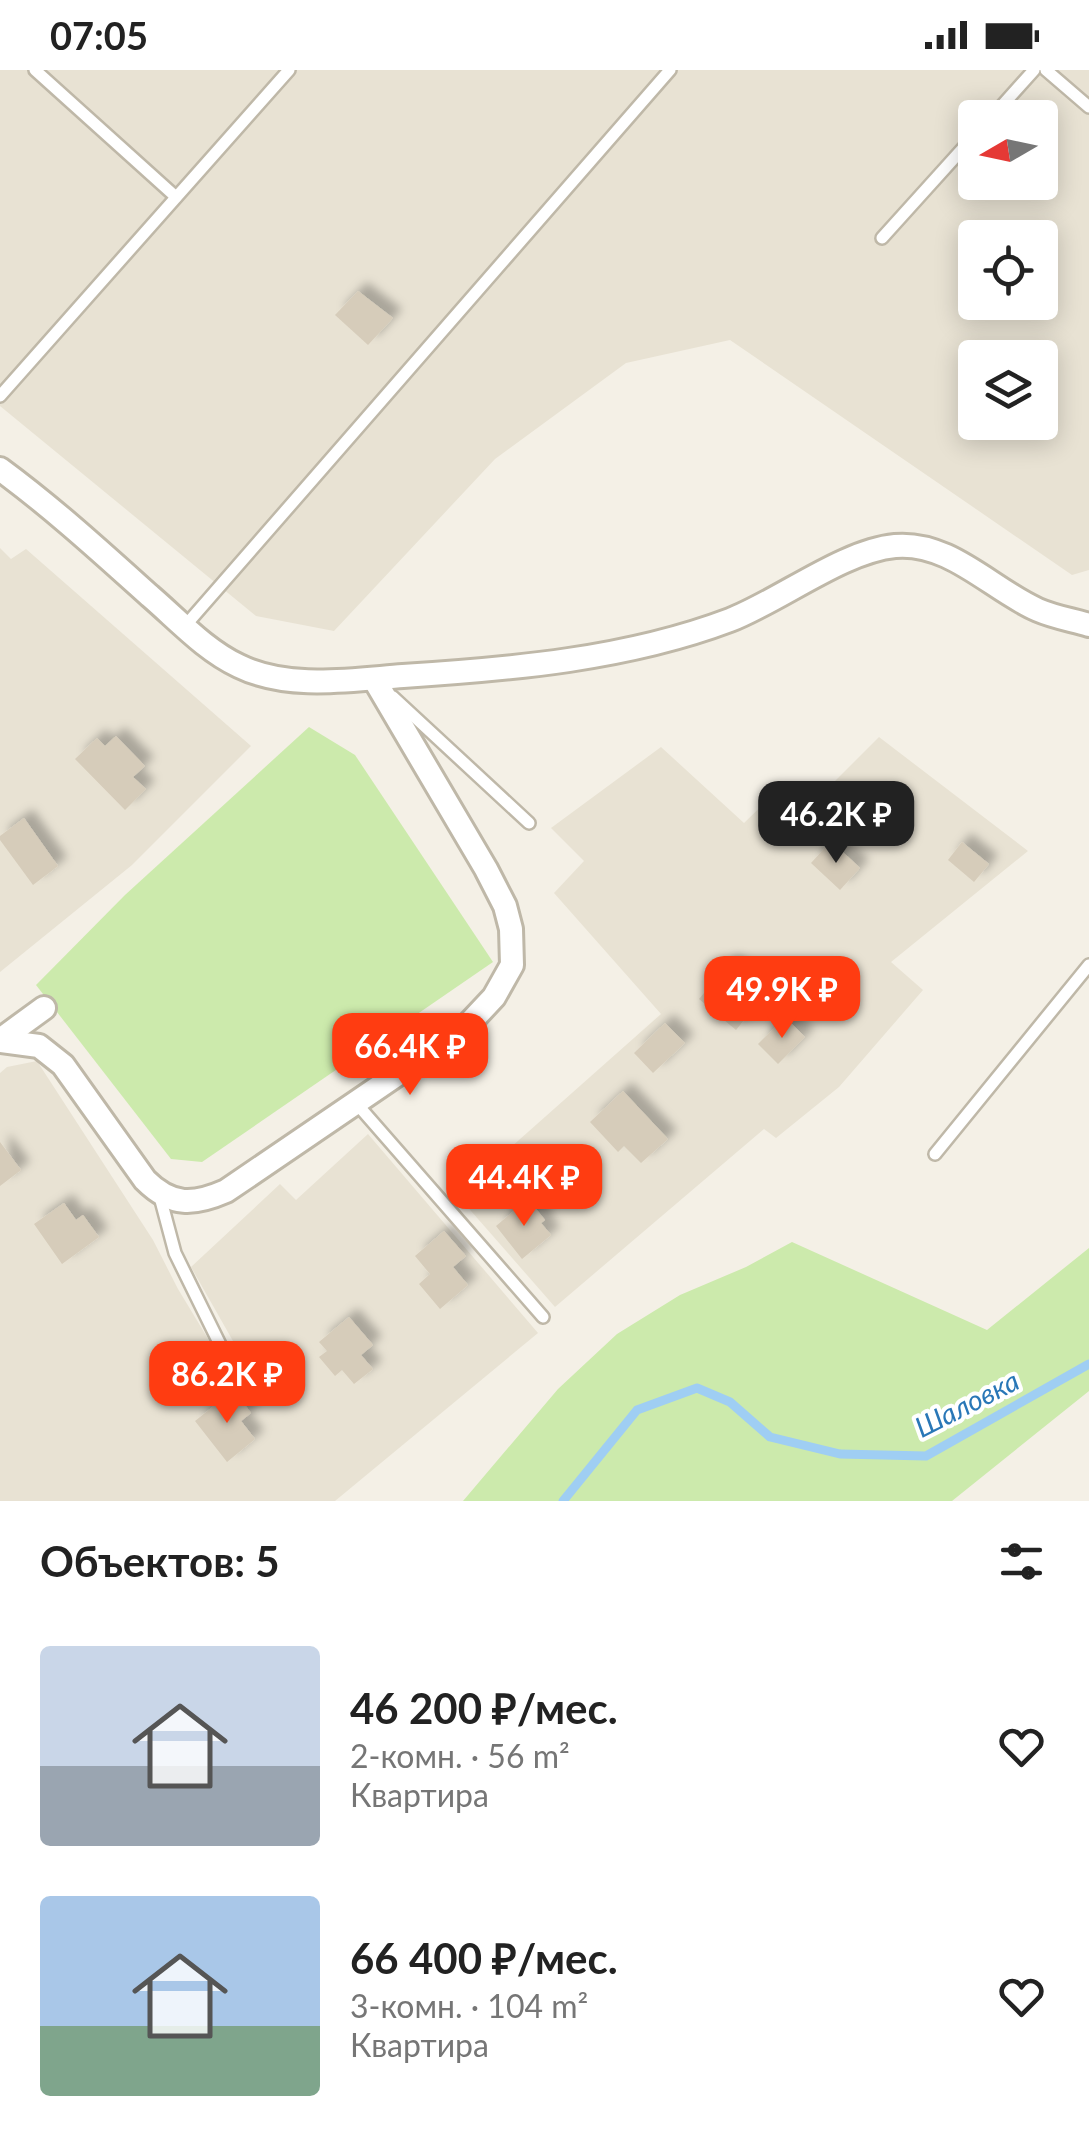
<!DOCTYPE html>
<html lang="ru">
<meta charset="utf-8">
<style>
body{margin:0;font-family:Lato,sans-serif;background:#f6f6f6;color:#222;height:100vh;display:flex;flex-direction:column;font-size:38px;white-space:nowrap}
*{box-sizing:border-box;margin:0}
p{font-size:32px;color:#767676}
.icon{flex:none;width:55px;height:55px;fill:none;stroke:currentColor;stroke-width:2;stroke-linecap:round;stroke-linejoin:round}
.map{position:relative;height:1431px;overflow:hidden}
.drawer{display:flex;flex-direction:column;background:#fff;flex:1}
.drawer>*{flex:none}
.needle{width:65px;rotate:261deg}
.buttons{position:absolute;left:958px;top:30px;display:grid;gap:20px}
.buttons a{display:grid;place-items:center;width:100px;height:100px;border-radius:10px;background:#fff;box-shadow:0 5px 25px #0003;font-size:50px}
.price{position:absolute;translate:-50% -85px;padding:0 22px;border-radius:20px;background:#ff3c11;color:#fff;font-size:32px;line-height:65px;filter:drop-shadow(0 2px 5px #0008)}
.price::after{content:'';position:absolute;left:50%;top:60px;width:30px;height:22px;margin-left:-15px;background:inherit;clip-path:polygon(0 0,100% 0,50% 100%)}
.price.current{background:#222;color:#fff}
ul{padding:0;list-style:none}
li{display:flex;align-items:center;gap:30px;height:250px;padding:0 40px}
li span{display:grid;place-items:center;flex:none;width:280px;height:200px;border-radius:10px;color:#555}
li>.icon{margin-inline-start:auto}
span .icon{width:120px;height:120px;fill:#fffc;stroke-width:1}
li b{font-size:42px}
h2{display:flex;justify-content:space-between;align-items:center;height:120px;padding:0 40px;font-size:42px}
.status{display:flex;justify-content:space-between;align-items:center;height:70px;padding:0 50px;background:#fff;direction:ltr}
.status svg{height:28px;fill:currentColor}
.map>svg:first-child{display:block}
</style>
<div class="status"><b>07:05</b><svg viewBox="0 0 49 12"><path d="M0 12V9h3v3zM5 12V6h3v6zM10 12V3h3v9zM15 12V0h3v12zM26 1h20v11H26zM47 4h2v5h-2z"/></svg></div>
<div class="map">
<svg width="1089" height="1431" viewBox="0 0 1089 1431">
<defs>
<filter id="shadow"><feDropShadow dx="9" dy="-9" stdDeviation="5" flood-color="#0004"/></filter>
</defs>
<rect width="100%" height="100%" fill="#f4f0e6"/>
<!-- residential -->
<g fill="#e8e2d3" fill-rule="evenodd">
<path d="M0 0H1089V500L1072 505 730 270 626 293 495 389 334 561 256 546 0 336ZM975 48H1040V112H975ZM975 168H1040V232H975ZM975 288H1040V352H975Z"/>
<polygon points="0,478 11,489 26,479 251,676 132,795 0,902"/>
<polygon points="879,667 1028,781 891,892 923,920 839,1017 776,1068 764,1059 555,1237 457,1125 661,944 554,823 584,791 551,758 661,677 744,753 781,717 813,733"/>
<polygon points="37,991 153,1170 178,1219 233,1310 250,1301 191,1197 280,1114 296,1130 368,1064 538,1263 335,1431 0,1431 0,1003 7,997"/>
</g>
<!-- green -->
<g fill="#cceaac">
<polygon points="309,657 355,685 493,892 202,1092 171,1089 36,915 125,825"/>
<polygon points="792,1172 987,1260 1089,1178 1089,1321 952,1431 463,1431 558,1319 617,1264 680,1225 746,1197"/>
</g>
<g fill="none" stroke-linecap="round" stroke-linejoin="round">
<!-- stream -->
<polyline stroke="#9fcef3" stroke-width="9" points="563,1431 637,1340 697,1318 730,1332 770,1367 840,1384 926,1386 1089,1294"/>
</g>
<!-- building -->
<g fill="#d6ccba" filter="url(#shadow)">
<polygon points="358,221 393,248 368,275 335,245"/>
<polygon points="116,666 145,696 133,707 146,719 125,740 75,689 97,668 105,676"/>
<polygon points="24,748 58,796 33,815 0,770 0,766"/>
<polygon points="831,771 860,798 840,820 811,793"/>
<polygon points="962,772 989,794 974,812 948,790"/>
<polygon points="729,893 766,923 736,960 699,929"/>
<polygon points="785,947 805,967 778,994 758,974"/>
<polygon points="665,953 685,973 653,1003 634,983"/>
<polygon points="623,1021 668,1069 641,1093 624,1076 618,1082 590,1052"/>
<polygon points="0,1072 21,1100 0,1116"/>
<polygon points="528,1129 545,1150 541,1153 551,1165 522,1189 496,1156"/>
<polygon points="64,1133 76,1150 83,1145 99,1167 62,1194 34,1154"/>
<polygon points="444,1161 466,1186 453,1197 468,1215 440,1239 419,1214 430,1204 415,1186"/>
<polygon points="349,1247 373,1275 361,1285 373,1299 354,1314 342,1300 335,1306 319,1287 327,1281 319,1272"/>
<polygon points="234,1320 251,1343 241,1351 255,1369 227,1392 195,1351"/>
</g>
<g fill="none" stroke-linecap="round" stroke-linejoin="round">
<defs>
<g id="lane">
<polyline points="35,0 176,127"/>
<polyline points="1046,0 1089,37"/>
<polyline points="991,48 1034,0"/>
<polyline points="882,168 975,65"/>
<polyline points="0,326 289,0"/>
<polyline points="185,556 670,0"/>
<polyline points="393,627 529,753"/>
<polyline points="356,1033 543,1247"/>
<polyline points="935,1084 1089,895"/>
<polyline points="159,1123 175,1183 233,1301"/>
</g>
<g id="street">
<path d="M0 399C53 438 101 482 150 526 178 550 205 580 239 596 288 620 350 610 403 606 512 599 627 589 730 550 781 530 843 481 895 476 950 471 992 520 1038 540 1054 547 1072 550 1089 555"/>
<polyline points="0,970 44,938"/>
<path d="M0 971 39 976 63 995 145 1110C172 1137 194 1135 226 1121L464 959 494 927 512 895 511 859 505 836 486 799 374 609"/>
</g>
</defs>
<!-- lane casing -->
<use href="#lane" stroke="#bfb8a8" stroke-width="16"/>
<!-- street casing -->
<use href="#street" stroke="#bfb8a8" stroke-width="28"/>
<!-- lane -->
<use href="#lane" stroke="#fff" stroke-width="11"/>
<!-- street -->
<use href="#street" stroke="#fff" stroke-width="22"/>
</g>
<g text-anchor="middle" stroke-width="8" stroke-linejoin="round" paint-order="stroke">
<!-- water labels -->
<g font-size="28" font-style="italic" fill="#2977b7" stroke="#fff">
<text transform="translate(967 1334) rotate(-27)" y="10">Шаловка</text>
</g>
</g>
</svg>
<div class="buttons">
<a><svg class="needle" viewBox="-14 -14 28 28"><path d="M0-13l5 13h-10z" fill="#e53935"/><path d="M0 13l5-13h-10z" fill="#767676"/></svg></a>
<a><svg class="icon" aria-label="locate" viewBox="0 0 24 24"><circle cx="12" cy="12" r="6"/><path d="M12 2v4M12 18v4M2 12h4M18 12h4"/></svg></a>
<a><svg class="icon" aria-label="layers" viewBox="0 0 24 24"><path d="M12 4l9 5-9 5-9-5zM3 14l9 5 9-5"/></svg></a>
</div>
<b class="price current" style="left:836px;top:796px">46.2K ₽</b>
<b class="price" style="left:782px;top:971px">49.9K ₽</b>
<b class="price" style="left:410px;top:1028px">66.4K ₽</b>
<b class="price" style="left:524px;top:1159px">44.4K ₽</b>
<b class="price" style="left:227px;top:1356px">86.2K ₽</b>
</div>
<section class="drawer">
<h2>Объектов: 5<svg class="icon" aria-label="filters" viewBox="0 0 24 24"><path d="M4 7h16M4 17h16"/><circle cx="9" cy="7" r="2"/><circle cx="15" cy="17" r="2"/></svg></h2>
<ul>
<li><span style="background:linear-gradient(#c9d6e8 60%,#9aa5b1 0)"><svg class="icon" aria-label="home" viewBox="0 0 24 24"><path d="M3 11l9-7 9 7M6 9v11h12V9"/></svg></span><div><b>46 200 ₽/мес.</b><p>2-комн. · 56 m²</p><p>Квартира</p></div><svg class="icon" aria-label="heart" viewBox="0 0 24 24"><path d="M12 20l-8-8c-3-5 5-10 8-4 3-6 11-1 8 4z"/></svg></li>
<li><span style="background:linear-gradient(#a9c7e8 65%,#7fa58c 0)"><svg class="icon" aria-label="home" viewBox="0 0 24 24"><path d="M3 11l9-7 9 7M6 9v11h12V9"/></svg></span><div><b>66 400 ₽/мес.</b><p>3-комн. · 104 m²</p><p>Квартира</p></div><svg class="icon" aria-label="heart" viewBox="0 0 24 24"><path d="M12 20l-8-8c-3-5 5-10 8-4 3-6 11-1 8 4z"/></svg></li>
</ul>
</section>
